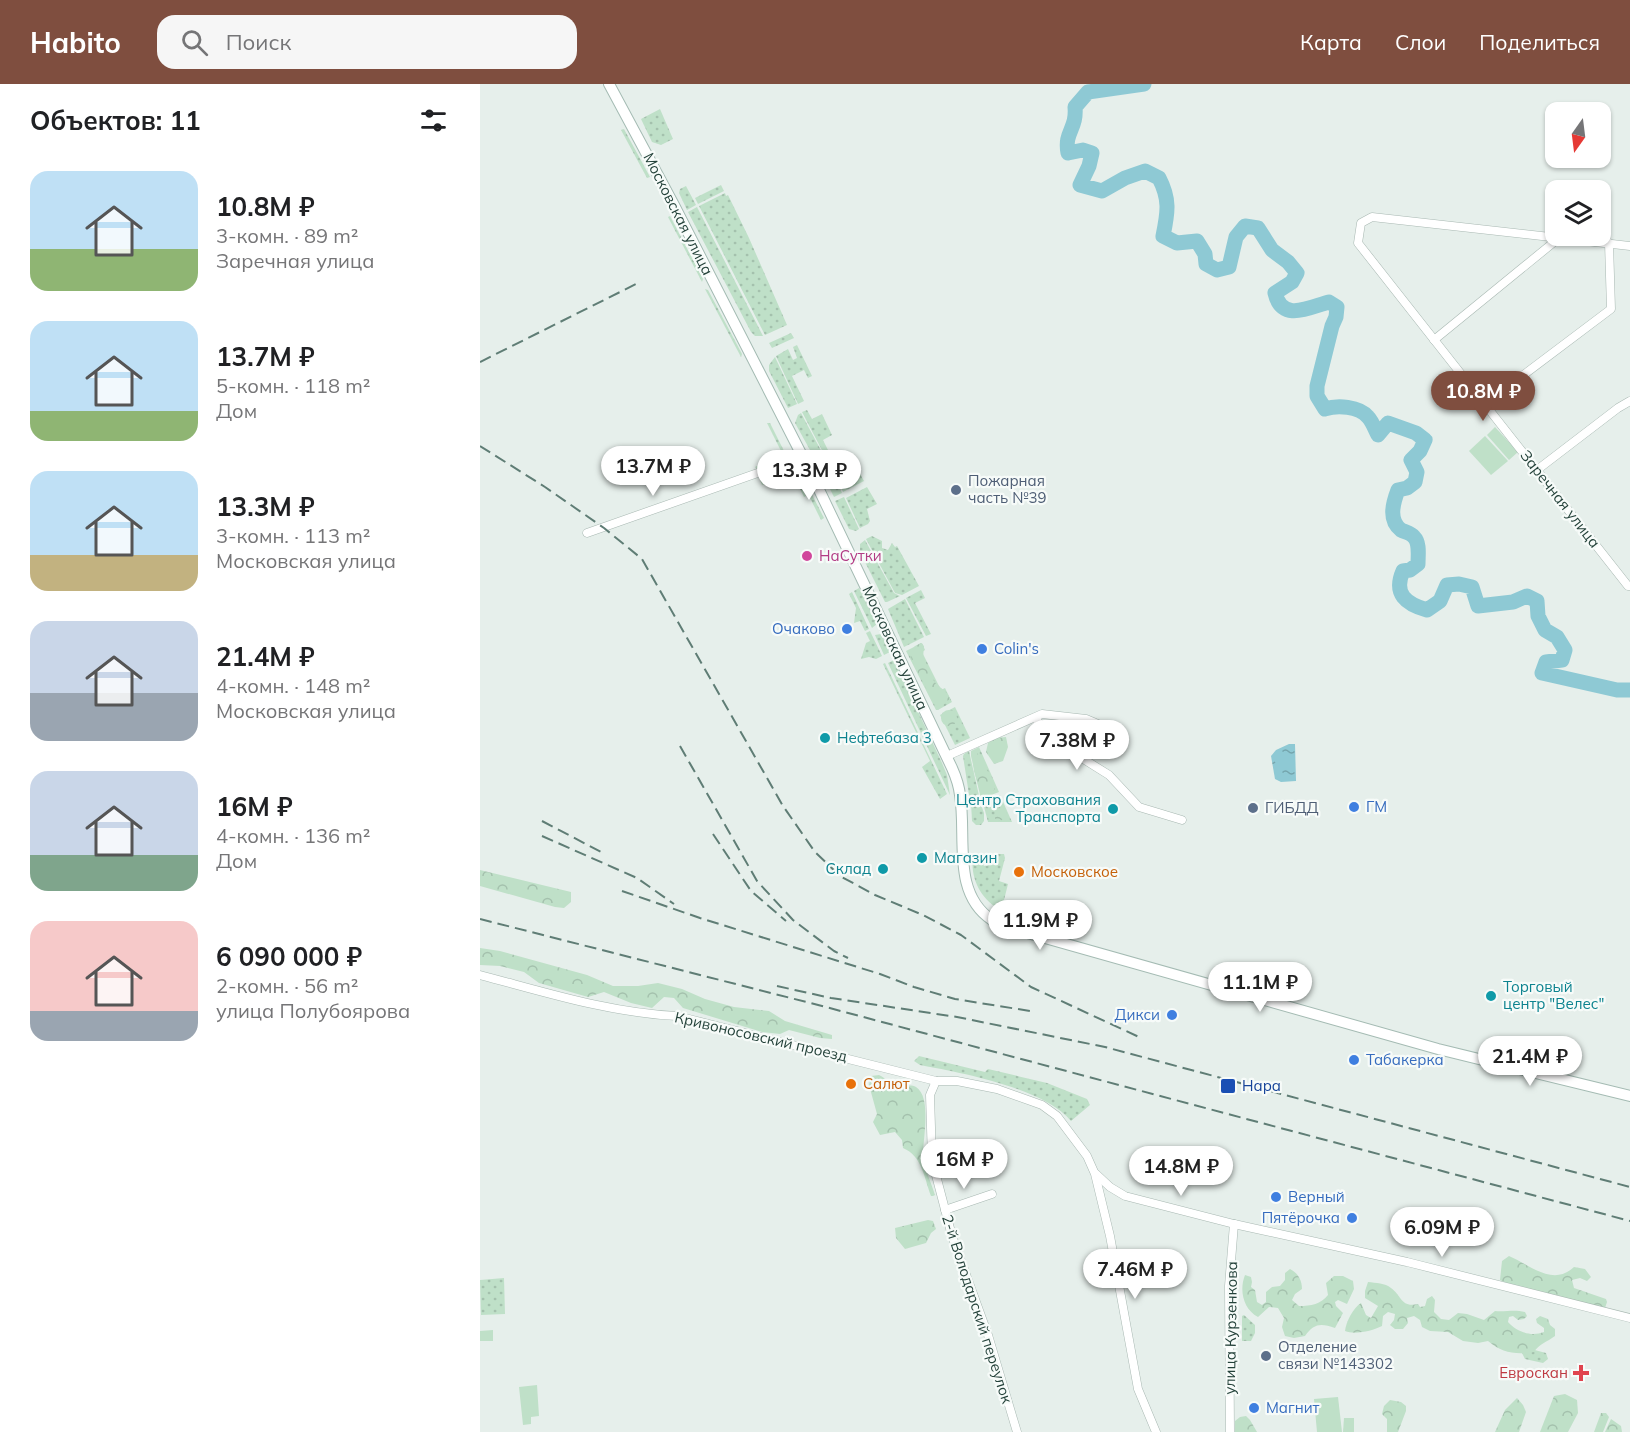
<!DOCTYPE html>
<html lang="ru">
<meta charset="utf-8">
<style>
body{margin:0;font-family:Mulish,sans-serif;background:#f6f6f6;color:#202124;height:100vh;display:flex;flex-direction:column;font-size:22px;white-space:nowrap}
*{box-sizing:border-box;margin:0}
p{font-size:20px;color:#757577}
.icon{flex:none;width:33px;height:33px;fill:none;stroke:currentColor;stroke-width:2;stroke-linecap:round;stroke-linejoin:round}
.map{position:relative;flex:1;overflow:hidden}
.drawer{display:flex;flex-direction:column;background:#fff;width:480px}
.drawer>*{flex:none}
.needle{width:39px;rotate:194deg}
.tools{position:absolute;left:1065px;top:18px;display:grid;gap:12px}
.tools a{display:grid;place-items:center;width:66px;height:66px;border-radius:12px;background:#fff;box-shadow:0 2px 4px #0004;font-size:30px}
.price{position:absolute;translate:-50% -51px;padding:0 14px;border-radius:21px;background:#fff;color:#222;font-size:20px;line-height:39px;filter:drop-shadow(0 2px 3px #0008)}
.price::after{content:'';position:absolute;left:50%;top:36px;width:18px;height:14px;margin-left:-9px;background:inherit;clip-path:polygon(0 0,100% 0,50% 100%)}
.price.active{background:#7f4e3f;color:#fff}
ul{padding:0;list-style:none}
li{display:flex;align-items:center;gap:18px;height:150px;padding:0 30px}
li span{display:grid;place-items:center;flex:none;width:168px;height:120px;border-radius:18px;color:#555}
li>.icon{margin-inline-start:auto}
span .icon{width:72px;height:72px;fill:#fffc;stroke-width:1}
li b{font-size:26px}
h2{display:flex;justify-content:space-between;align-items:center;height:72px;padding:0 30px;font-size:26px}
header{display:flex;align-items:center;gap:36px;box-sizing:border-box;height:84px;padding:0 30px;background:#7f4e3f;color:#fff}
header strong{font-size:28px}
nav{display:flex;gap:33px;margin-inline-start:auto;font-size:21px}
.search{width:420px;height:54px;background:#f6f6f6;display:flex;align-items:center;gap:15px;box-sizing:border-box;padding:0 21px;border-radius:18px;color:#757577;font-size:22px}
main{display:flex;flex:1;min-height:0}
.map>svg:first-child{display:block}
</style>
<header>
<strong>Habito</strong>
<div class="search"><svg class="icon" aria-label="search" viewBox="0 0 24 24"><circle cx="10" cy="10" r="6"/><path d="M15 15l6 6"/></svg>Поиск</div>
<nav><a>Карта</a><a>Слои</a><a>Поделиться</a></nav>
</header>
<main>
<section class="drawer">
<h2>Объектов: 11<svg class="icon" aria-label="filters" viewBox="0 0 24 24"><path d="M4 7h16M4 17h16"/><circle cx="9" cy="7" r="2"/><circle cx="15" cy="17" r="2"/></svg></h2>
<ul>
<li><span style="background:linear-gradient(#bfe0f5 65%,#8fb573 0)"><svg class="icon" aria-label="home" viewBox="0 0 24 24"><path d="M3 11l9-7 9 7M6 9v11h12V9"/></svg></span><div><b>10.8M ₽</b><p>3-комн. · 89 m²</p><p>Заречная улица</p></div></li>
<li><span style="background:linear-gradient(#bfe0f5 75%,#8fb573 0)"><svg class="icon" aria-label="home" viewBox="0 0 24 24"><path d="M3 11l9-7 9 7M6 9v11h12V9"/></svg></span><div><b>13.7M ₽</b><p>5-комн. · 118 m²</p><p>Дом</p></div></li>
<li><span style="background:linear-gradient(#bfe0f5 70%,#c2b280 0)"><svg class="icon" aria-label="home" viewBox="0 0 24 24"><path d="M3 11l9-7 9 7M6 9v11h12V9"/></svg></span><div><b>13.3M ₽</b><p>3-комн. · 113 m²</p><p>Московская улица</p></div></li>
<li><span style="background:linear-gradient(#c9d6e8 60%,#9aa5b1 0)"><svg class="icon" aria-label="home" viewBox="0 0 24 24"><path d="M3 11l9-7 9 7M6 9v11h12V9"/></svg></span><div><b>21.4M ₽</b><p>4-комн. · 148 m²</p><p>Московская улица</p></div></li>
<li><span style="background:linear-gradient(#c9d6e8 70%,#7fa58c 0)"><svg class="icon" aria-label="home" viewBox="0 0 24 24"><path d="M3 11l9-7 9 7M6 9v11h12V9"/></svg></span><div><b>16M ₽</b><p>4-комн. · 136 m²</p><p>Дом</p></div></li>
<li><span style="background:linear-gradient(#f6c9c9 75%,#9aa5b1 0)"><svg class="icon" aria-label="home" viewBox="0 0 24 24"><path d="M3 11l9-7 9 7M6 9v11h12V9"/></svg></span><div><b>6 090 000 ₽</b><p>2-комн. · 56 m²</p><p>улица Полубоярова</p></div></li>
</ul>
</section>
<div class="map">
<svg width="1150" height="1348" viewBox="0 0 1150 1348">
<defs>
<pattern id="grass-dots" width="8" height="8" patternUnits="userSpaceOnUse" patternTransform="scale(1.5)"><rect width="8" height="8" fill="#bfe0c8"/><path d="M2 2h.1M6 6h.1" fill="none" stroke="#a4c1ad" stroke-width="1.8" stroke-linecap="round"/></pattern>
<pattern id="forest-crowns" width="20" height="18" patternUnits="userSpaceOnUse" patternTransform="scale(1.5)"><rect width="20" height="18" fill="#bfe0c8"/><path d="M2 6a3 3 0 1 1 6 0M12 15a3 3 0 1 1 6 0" fill="none" stroke="#a4c1ad"/></pattern>
<pattern id="water-ripples" width="26" height="14" patternUnits="userSpaceOnUse" patternTransform="scale(1.5)"><rect width="26" height="14" fill="#8ec9d4"/><path d="M2 4q2-2 4 0t4 0M15 11q2-2 4 0t4 0" fill="none" stroke="#74a5ad"/></pattern>
</defs>
<rect width="100%" height="100%" fill="#e6efeb"/>
<!-- grass -->
<g fill="url(#grass-dots)">
<polygon points="180,25 193,55 181,61 172,58 161,35"/>
<polygon points="144,45 170,93 167,94 141,46"/>
<polygon points="241,101 244,107 218,120 215,114"/>
<polygon points="206,102 216,121 207,126 199,109 200,105"/>
<polygon points="245,109 246,112 248,111 269,154 307,241 285,251 219,122"/>
<polygon points="217,123 283,252 275,252 271,248 208,128"/>
<polygon points="190,132 223,195 222,198 188,133"/>
<polygon points="225,205 228,206 262,270 261,273"/>
<polygon points="311,249 314,254 292,264 289,259"/>
<polygon points="317,261 332,292 328,294 324,286 312,292 324,317 318,320 296,272 308,265 313,276 317,274 313,263"/>
<polygon points="295,273 317,320 308,324 289,287 289,281"/>
<polygon points="327,326 332,335 342,330 352,351 343,356 349,368 346,374 322,328"/>
<polygon points="321,329 345,374 335,375 315,339 318,331"/>
<polygon points="287,339 290,339 307,373 278,386 275,383 302,369"/>
<polygon points="310,385 313,386 326,412 324,413 313,391 282,401 280,396"/>
<polygon points="346,388 353,401 358,400 362,409 354,413 343,391"/>
<polygon points="379,388 384,397 363,408 359,399"/>
<polygon points="321,389 344,434 341,436 318,390"/>
<polygon points="387,403 397,420 387,425 390,437 388,440 380,444 366,414"/>
<polygon points="364,413 379,445 376,447 369,445 355,417"/>
<polygon points="392,452 402,457 402,464 408,466 412,459 415,463 417,462 439,502 422,511 415,509 386,455"/>
<polygon points="385,456 414,509 420,512 407,518 405,518 380,468 380,460"/>
<polygon points="379,504 397,540 392,544 374,507"/>
<polygon points="441,506 445,514 435,519 451,550 446,552 426,514"/>
<polygon points="372,508 389,545 385,547 380,537 374,539 376,524 369,510"/>
<polygon points="425,515 444,553 424,563 408,525"/>
<polygon points="390,547 402,572 396,575 389,573 381,575 386,559 390,557 386,549"/>
<polygon points="401,550 410,568 404,571 395,551"/>
<polygon points="442,559 445,566 442,568 461,606 465,604 472,618 458,626 456,626 426,567"/>
<polygon points="414,576 462,679 467,691 470,711 408,579"/>
<polygon points="405,579 467,710 460,715 442,683 450,677 403,580"/>
<polygon points="475,623 490,654 475,661 460,631"/>
<polygon points="499,663 519,708 501,715 491,672 491,667"/>
<polygon points="489,667 500,716 490,717 483,672 484,670"/>
<polygon points="520,711 532,738 508,738 503,719"/>
<polygon points="500,718 504,729 504,737 501,741 496,741 492,737 491,719"/>
<path d="M498 769 504 782 510 781V770H524L525 774 519 797 528 800 524 816 549 825 548 832 544 833C537 831 528 830 521 826 501 816 490 794 493 773Z"/>
<path d="M439 972 505 988 508 985 567 999 607 1015 610 1021 591 1037C564 1004 482 989 440 981L434 977Z"/>
<polygon points="24,1194 25,1230 1,1231 0,1196"/>
<polygon points="764,1231 775,1241 775,1249 771,1257 762,1257 762,1232"/>
<polygon points="1047,1264 1066,1269 1068,1275 1063,1279 1045,1275 1042,1269"/>
</g>
<!-- forest -->
<g fill="url(#forest-crowns)">
<path d="M441 559 444 562 443 574C449 582 450 591 454 597 459 604 467 606 470 615L463 621 452 615 432 577 430 568 435 562Z"/>
<circle cx="469" cy="634" r="8"/>
<polygon points="526,653 528,663 523,677 514,680 506,668 508,659 515,654"/>
<polygon points="496,667 514,698 514,706 508,711 501,711 494,687 492,668"/>
<polygon points="520,713 527,729 526,735 518,737 515,736 515,732 521,731 522,726 518,720 511,719 507,722 504,720"/>
<polygon points="0,786 91,808 91,818 84,824 75,823 0,802"/>
<polygon points="0,864 20,867 107,891 133,902 158,902 178,899 202,905 225,915 254,923 289,927 305,937 352,951 352,955 340,954 309,946 300,950 282,948 203,924 194,914 184,913 172,924 151,919 124,908 108,913 59,899 44,888 20,882 0,881"/>
<path d="M399 991C407 994 411 1003 418 1003 424 1004 429 999 436 1003 452 1013 443 1055 443 1071 444 1084 451 1098 455 1111L453 1112H451C444 1093 442 1072 423 1064L422 1056 415 1048 400 1051 393 1038 397 1030 389 1001 391 992Z"/>
<polygon points="448,1136 453,1137 456,1145 451,1149 446,1159 425,1165 416,1154 415,1144"/>
<path d="M1029 1172C1050 1181 1073 1203 1094 1183L1105 1185 1111 1193 1107 1197 1100 1194 1092 1196 1094 1204 1126 1215 1127 1218 1125 1224 1033 1203 1020 1196 1022 1177Z"/>
<path d="M810 1185C818 1189 822 1196 822 1205L815 1210 812 1216 819 1222C831 1222 841 1220 848 1211L846 1199 854 1192H863L873 1197 874 1205 867 1220 858 1216 855 1218 856 1222 863 1229 855 1244C841 1239 834 1239 825 1252L814 1254 805 1252 802 1243 804 1234 798 1224 789 1223 778 1233C763 1225 759 1206 765 1191L771 1193 772 1198 771 1203 775 1206 777 1218 782 1221 786 1218V1208L792 1203 800 1202 805 1196V1189Z"/>
<path d="M888 1198C896 1199 905 1199 911 1204 922 1212 921 1224 938 1220L940 1223 945 1222 947 1215 952 1212 955 1216 954 1228 961 1235 969 1236 978 1229 987 1230 1004 1236 1015 1227C1026 1228 1034 1225 1045 1228L1047 1232 1044 1235 1038 1236 1033 1232 1029 1233 1028 1238C1037 1248 1051 1253 1064 1248V1244L1057 1239 1056 1235 1060 1232 1068 1235 1070 1241 1075 1245V1252C1067 1258 1059 1260 1054 1268 1036 1271 1022 1269 1008 1257L998 1259 983 1257 968 1248 950 1247 942 1243 940 1236 934 1232 927 1234 928 1239 923 1245H915L910 1241 914 1236 915 1230 908 1228 903 1232 902 1242C892 1247 875 1251 865 1247 866 1238 873 1224 881 1219L886 1231 891 1234 898 1222 885 1214V1207Z"/>
<polygon points="1085,1310 1097,1316 1098,1329 1088,1348 1060,1348 1074,1312"/>
<polygon points="1037,1314 1043,1321 1046,1328 1039,1348 1015,1348 1025,1326"/>
<polygon points="910,1316 921,1318 926,1322 926,1327 918,1348 907,1348 907,1335 902,1330 904,1322"/>
<polygon points="1121,1329 1126,1329 1129,1333 1123,1348 1114,1348"/>
<polygon points="766,1332 770,1336 777,1348 755,1348 755,1337 760,1333"/>
<polygon points="1131,1335 1141,1342 1142,1348 1125,1348"/>
</g>
<!-- park -->
<g fill="#bfe0c8">
<polygon points="1015,343 1038,368 1029,376 1007,351"/>
<polygon points="1005,352 1028,377 1011,391 989,367"/>
<polygon points="13,1246 13,1257 0,1257 0,1247"/>
<polygon points="57,1301 59,1332 51,1333 51,1340 43,1341 39,1303"/>
<polygon points="858,1313 862,1348 837,1348 834,1315"/>
<polygon points="864,1334 874,1334 874,1348 863,1348"/>
</g>
<!-- water -->
<polygon fill="url(#water-ripples)" points="809,660 815,660 816,697 801,698 795,695 791,672 796,666"/>
<g fill="none" stroke-linecap="round" stroke-linejoin="round">
<!-- river -->
<path stroke="#8ec9d4" stroke-width="15" d="M664 0 608 8 595 23C597 46 584 47 588 69L603 66 612 69 609 82 600 101 622 107 645 94 665 87 679 94C690 115 688 128 683 152L697 159 717 157 725 170 726 180 737 186 749 183 756 153 765 142 778 144 792 166 808 178 817 189 812 198 795 209C802 239 830 223 849 218L857 223 856 233 852 242 837 302V312L845 325C857 321 879 322 888 333 892 337 895 345 898 351L908 339 936 349 945 356 940 367 931 376 937 388 935 398 927 404 918 406C913 419 908 436 921 446 925 448 931 449 934 453 940 459 938 471 938 480L930 486 923 487C913 510 926 520 947 526L960 517 967 501 979 500 992 503 998 522 1033 518 1047 512 1057 517 1058 532 1065 546 1077 553 1085 566 1082 576 1066 578 1062 589 1137 606H1150"/>
<!-- pedestrian-tunnel -->
<polyline stroke="#bfccc8" stroke-width="5" stroke-dasharray="5 2.5" stroke-linecap="butt" points="729,1092 734,1070"/>
<defs>
<polyline id="pedestrian" points="732,1076 737,1077"/>
<g id="minor">
<polyline points="1150,162 892,133 881,139 878,159 1148,502 1150,502"/>
<polyline points="954,256 1079,154"/>
<polyline points="1005,320 1131,225 1129,159"/>
<polyline points="1057,386 1138,324 1150,317"/>
<polyline points="107,449 323,373"/>
<polyline points="555,634 573,656 629,691 659,723 702,736"/>
<polyline points="467,672 562,630 606,635 639,649"/>
<path d="M0 891C65 908 130 929 197 932L456 997H477L517 1005 562 1021 577 1032 607 1072 615 1090 630 1152 658 1305 676 1348"/>
<polyline points="456,997 450,1011 452,1076 472,1152 508,1251 537,1348"/>
<polyline points="616,1090 630,1103 645,1112 754,1140 927,1178 1150,1234"/>
<polyline points="465,1126 512,1110"/>
<polyline points="750,1348 749,1202 754,1140"/>
</g>
<path id="secondary" d="M129 0 194 121 333 393 472 684C476 693 479 702 480 711 487 752 471 809 512 836 524 843 538 846 551 850L958 965 1150 1012"/>
</defs>
<!-- pedestrian casing -->
<use href="#pedestrian" stroke="#a8b8b2" stroke-width="7"/>
<!-- minor casing -->
<use href="#minor" stroke="#a8b8b2" stroke-width="9"/>
<!-- secondary casing -->
<use href="#secondary" stroke="#a4bbb3" stroke-width="12"/>
<!-- pedestrian -->
<use href="#pedestrian" stroke="#fff" stroke-width="5"/>
<!-- minor -->
<use href="#minor" stroke="#fff" stroke-width="8"/>
<!-- secondary -->
<use href="#secondary" stroke="#fff" stroke-width="10"/>
<!-- rail -->
<g stroke="#5f7d75" stroke-width="2" stroke-dasharray="12 6" stroke-linecap="butt">
<polyline points="0,278 158,199"/>
<polyline points="0,362 65,403 124,444 162,475 303,722 335,768 360,792 395,811 443,831 481,851 551,903 659,953"/>
<polyline points="200,662 277,797 313,836 354,867 368,874"/>
<polyline points="62,737 123,769"/>
<polyline points="233,750 271,807 306,837"/>
<polyline points="62,752 157,794 194,820"/>
<polyline points="142,807 220,834 400,890 434,903 475,915 550,927"/>
<polyline points="0,835 342,922 1150,1137"/>
<polyline points="297,902 351,914 477,933 625,963 1150,1103"/>
</g>
</g>
<!-- markers -->
<g fill="#5c6f8a" stroke="#f7fbf9" stroke-width="2">
<circle cx="476" cy="406" r="6"/>
<circle cx="773" cy="724" r="6"/>
<circle cx="786" cy="1272" r="6"/>
</g>
<circle fill="#d1479c" stroke="#f7fbf9" stroke-width="2" cx="327" cy="472" r="6"/>
<g fill="#3f7fe0" stroke="#f7fbf9" stroke-width="2">
<circle cx="367" cy="545" r="6"/>
<circle cx="502" cy="565" r="6"/>
<circle cx="874" cy="723" r="6"/>
<circle cx="692" cy="931" r="6"/>
<circle cx="874" cy="976" r="6"/>
<circle cx="796" cy="1113" r="6"/>
<circle cx="872" cy="1134" r="6"/>
<circle cx="774" cy="1324" r="6"/>
</g>
<g fill="#0f9aa8" stroke="#f7fbf9" stroke-width="2">
<circle cx="345" cy="654" r="6"/>
<circle cx="633" cy="725" r="6"/>
<circle cx="442" cy="774" r="6"/>
<circle cx="403" cy="785" r="6"/>
<circle cx="1011" cy="912" r="6"/>
</g>
<g fill="#e8710a" stroke="#f7fbf9" stroke-width="2">
<circle cx="539" cy="788" r="6"/>
<circle cx="371" cy="1000" r="6"/>
</g>
<rect fill="#1a4fb4" stroke="#f7fbf9" stroke-width="2" x="740" y="994" width="16" height="16" rx="3"/>
<path fill="#e0444e" stroke="#f7fbf9" stroke-width="2" d="M1098 1280h6v6h6v6h-6v6h-6v-6h-6v-6h6z"/>
<g text-anchor="middle" stroke-width="4.5" stroke-linejoin="round" paint-order="stroke">
<!-- street labels -->
<g font-size="15" fill="#24423a" stroke="#f7fbf9">
<text transform="translate(198 130) rotate(63)" y="5">Московская улица</text>
<text transform="translate(1080 415) rotate(52)" y="5">Заречная улица</text>
<text transform="translate(415 564) rotate(65)" y="5">Московская улица</text>
<text transform="translate(281 953) rotate(13)" y="5">Кривоносовский проезд</text>
<text transform="translate(497 1225) rotate(72)" y="5">2-й Володарский переулок</text>
<text transform="translate(751 1244) rotate(-89)" y="5">улица Курзенкова</text>
</g>
<!-- service labels -->
<g font-size="15" fill="#4e5e75" stroke="#f7fbf9" text-anchor="start">
<text x="488" y="402">Пожарная<tspan x="488" dy="17">часть №39</tspan></text>
<text x="785" y="729">ГИБДД</text>
<text x="798" y="1268">Отделение<tspan x="798" dy="17">связи №143302</tspan></text>
</g>
<!-- hotel labels -->
<g font-size="15" fill="#b23c85" stroke="#f7fbf9" text-anchor="start">
<text x="339" y="477">НаСутки</text>
</g>
<!-- shop labels -->
<g font-size="15" fill="#366cbe" stroke="#f7fbf9" text-anchor="start">
<text x="355" y="550" text-anchor="end">Очаково</text>
<text x="514" y="570">Colin's</text>
<text x="886" y="728">ГМ</text>
<text x="680" y="936" text-anchor="end">Дикси</text>
<text x="886" y="981">Табакерка</text>
<text x="808" y="1118">Верный</text>
<text x="860" y="1139" text-anchor="end">Пятёрочка</text>
<text x="786" y="1329">Магнит</text>
</g>
<!-- culture labels -->
<g font-size="15" fill="#0d838f" stroke="#f7fbf9" text-anchor="start">
<text x="357" y="659">Нефтебаза 3</text>
<text x="621" y="721" text-anchor="end">Центр Страхования<tspan x="621" dy="17">Транспорта</tspan></text>
<text x="454" y="779">Магазин</text>
<text x="391" y="790" text-anchor="end">Склад</text>
<text x="1023" y="908">Торговый<tspan x="1023" dy="17">центр "Велес"</tspan></text>
</g>
<!-- food labels -->
<g font-size="15" fill="#c56008" stroke="#f7fbf9" text-anchor="start">
<text x="551" y="793">Московское</text>
<text x="383" y="1005">Салют</text>
</g>
<!-- transit labels -->
<g font-size="15" fill="#164399" stroke="#f7fbf9" text-anchor="start">
<text x="762" y="1007">Нара</text>
</g>
<!-- health labels -->
<g font-size="15" fill="#be3a42" stroke="#f7fbf9" text-anchor="end">
<text x="1088" y="1294">Евроскан</text>
</g>
</g>
</svg>
<div class="tools">
<a><svg class="needle" viewBox="-14 -14 28 28"><path d="M0-13l5 13h-10z" fill="#e53935"/><path d="M0 13l5-13h-10z" fill="#757577"/></svg></a>
<a><svg class="icon" aria-label="layers" viewBox="0 0 24 24"><path d="M12 4l9 5-9 5-9-5zM3 14l9 5 9-5"/></svg></a>
</div>
<b class="price active" style="left:1003px;top:338px">10.8M ₽</b>
<b class="price" style="left:173px;top:413px">13.7M ₽</b>
<b class="price" style="left:329px;top:417px">13.3M ₽</b>
<b class="price" style="left:597px;top:687px">7.38M ₽</b>
<b class="price" style="left:560px;top:867px">11.9M ₽</b>
<b class="price" style="left:780px;top:929px">11.1M ₽</b>
<b class="price" style="left:1050px;top:1003px">21.4M ₽</b>
<b class="price" style="left:484px;top:1106px">16M ₽</b>
<b class="price" style="left:701px;top:1113px">14.8M ₽</b>
<b class="price" style="left:962px;top:1174px">6.09M ₽</b>
<b class="price" style="left:655px;top:1216px">7.46M ₽</b>
</div>
</main>
